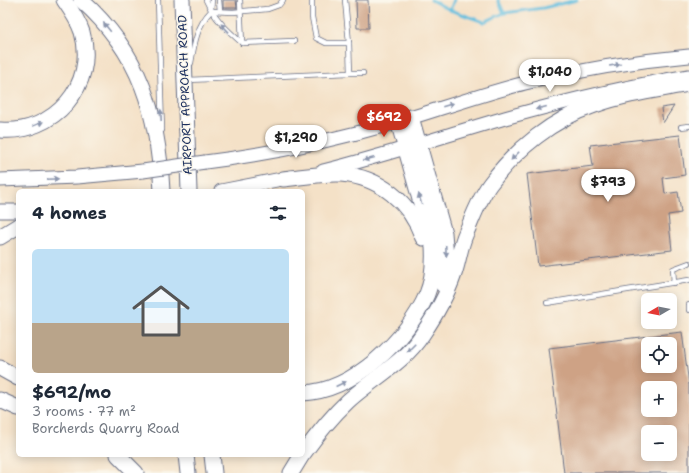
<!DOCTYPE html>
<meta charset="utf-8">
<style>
body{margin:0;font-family:"Shantell Sans",sans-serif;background:#f2f2f3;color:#1f2937;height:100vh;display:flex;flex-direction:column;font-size:15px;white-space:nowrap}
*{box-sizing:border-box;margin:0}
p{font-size:13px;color:#747a83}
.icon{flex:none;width:22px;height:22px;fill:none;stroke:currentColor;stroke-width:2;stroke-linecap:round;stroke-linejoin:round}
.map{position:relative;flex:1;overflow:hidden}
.sheet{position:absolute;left:16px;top:189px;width:289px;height:268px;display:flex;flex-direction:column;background:#fff;border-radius:6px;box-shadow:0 2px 10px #0003}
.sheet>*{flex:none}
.needle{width:26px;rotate:260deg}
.buttons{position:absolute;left:641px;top:293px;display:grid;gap:8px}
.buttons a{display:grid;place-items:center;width:36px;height:36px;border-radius:6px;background:#fff;box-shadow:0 2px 10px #0003;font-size:20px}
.price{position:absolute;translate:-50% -34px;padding:0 9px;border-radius:14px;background:#fff;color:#222;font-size:13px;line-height:26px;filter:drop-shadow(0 1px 2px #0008)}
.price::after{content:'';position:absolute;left:50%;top:24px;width:12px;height:9px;margin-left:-6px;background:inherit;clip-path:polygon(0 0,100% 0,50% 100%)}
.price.on{background:#c8321e;color:#fff}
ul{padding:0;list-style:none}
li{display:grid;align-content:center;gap:8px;height:212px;padding:0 16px}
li+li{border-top:1px solid #e0e1e3}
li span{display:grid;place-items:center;height:124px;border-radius:6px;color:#555}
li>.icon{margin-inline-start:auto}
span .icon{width:72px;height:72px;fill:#fffc;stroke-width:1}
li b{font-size:17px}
h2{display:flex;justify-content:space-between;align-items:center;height:48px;padding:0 16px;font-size:17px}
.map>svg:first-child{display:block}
</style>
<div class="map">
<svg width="689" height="473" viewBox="0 0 689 473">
<rect width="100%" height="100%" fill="#fbf7ec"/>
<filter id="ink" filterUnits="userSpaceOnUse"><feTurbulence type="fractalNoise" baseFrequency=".025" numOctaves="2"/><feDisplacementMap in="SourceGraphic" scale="8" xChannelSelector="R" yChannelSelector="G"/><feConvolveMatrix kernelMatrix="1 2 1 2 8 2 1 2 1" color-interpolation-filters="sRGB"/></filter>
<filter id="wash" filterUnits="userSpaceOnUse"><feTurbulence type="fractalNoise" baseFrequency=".012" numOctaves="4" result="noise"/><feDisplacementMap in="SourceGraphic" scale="16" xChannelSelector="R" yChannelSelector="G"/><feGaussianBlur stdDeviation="0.9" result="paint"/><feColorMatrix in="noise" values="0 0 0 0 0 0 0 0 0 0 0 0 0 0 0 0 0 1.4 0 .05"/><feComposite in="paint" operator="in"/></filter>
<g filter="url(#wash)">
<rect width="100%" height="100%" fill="#f4e1c7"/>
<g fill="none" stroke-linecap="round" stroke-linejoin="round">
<!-- stream -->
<g stroke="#60bdde" stroke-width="3">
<polyline points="431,0 450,10 484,22 504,13"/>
<polyline points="498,0 504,13 543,8 577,0"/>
<polyline points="450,10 454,0"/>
</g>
</g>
<g id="blocks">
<!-- building -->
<g fill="#cea285" fill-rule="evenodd">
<polygon points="223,0 236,0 237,8 223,8"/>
<polygon points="356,0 368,0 369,28 357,28"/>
<polygon points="674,106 663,123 661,108"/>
<polygon points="680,135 685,175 663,178 665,194 678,192 681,213 668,215 672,250 538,266 527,174 593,166 590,145"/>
<path d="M682 332 689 385V473H564L549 348ZM648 344H670V366H648ZM648 388H670V410H648ZM648 432H670V454H648Z"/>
</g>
</g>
</g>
<g filter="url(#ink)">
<use href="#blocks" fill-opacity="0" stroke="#676d83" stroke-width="1"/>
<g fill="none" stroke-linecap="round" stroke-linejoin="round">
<defs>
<g id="service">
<polyline points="158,0 162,130"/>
<path d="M206 0C214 18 227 30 242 43L294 41"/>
<polyline points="219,0 220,11"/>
<polyline points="240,0 242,43"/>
<polyline points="312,0 312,17 316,38 326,43 349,43"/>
<polyline points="211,9 212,0"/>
<path d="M191 63C194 45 197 25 211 11L233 12 268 9 279 5 283 0"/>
<polyline points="350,73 363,73"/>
<polyline points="188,80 350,73 349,43 345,0"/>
<polyline points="681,127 689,126"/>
<polyline points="674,283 673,269 689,263"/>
<polyline points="547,303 689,280"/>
<polyline points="689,305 689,310"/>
</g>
<g id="secondary">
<path d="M205 162C269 154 335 140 397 122 440 109 482 94 525 83 579 70 634 61 689 56"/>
<path d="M323 171C387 155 449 134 512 116 570 100 629 86 689 76"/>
<polyline points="0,180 77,177 143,171"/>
<polyline points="221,191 292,177"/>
<polyline points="0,211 18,211"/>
</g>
<g id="primary">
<path d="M81 0C141 53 158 114 162 191"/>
<polyline points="182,0 189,191"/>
<polyline points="411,117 444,233 446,257 443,285"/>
<path d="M0 130C53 135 98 85 82 32 78 20 71 10 64 0"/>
<path d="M283 179C302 177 322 173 341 174 380 177 410 202 423 238"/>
<polyline points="0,237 18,226"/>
<polyline points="0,368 18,378"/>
<path d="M303 393C353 391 408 339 427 294 433 279 434 263 433 246L398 121"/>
<polyline points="0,400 18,408"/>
<path d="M303 454C316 436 331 417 348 401 372 379 404 363 422 335 435 316 447 295 454 274 459 260 460 246 466 233 473 217 479 199 490 184 516 149 553 119 595 105 625 94 658 90 689 84"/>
<polyline points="118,455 136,473"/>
<polyline points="186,455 188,473"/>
<polyline points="212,455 214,473"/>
<polyline points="291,473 302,455"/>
</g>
</defs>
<!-- service casing -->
<use href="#service" stroke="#676d83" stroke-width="6"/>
<!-- secondary casing -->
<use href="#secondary" stroke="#676d83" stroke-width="15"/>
<!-- primary casing -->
<use href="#primary" stroke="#676d83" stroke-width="17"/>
<!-- service -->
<use href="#service" stroke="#fff" stroke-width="4.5"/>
<!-- secondary -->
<use href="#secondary" stroke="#fff" stroke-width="13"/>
<!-- primary -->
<use href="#primary" stroke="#fff" stroke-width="15"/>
<defs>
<polyline id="secondary-bridge" points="143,171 205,162"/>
</defs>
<!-- secondary-bridge casing -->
<use href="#secondary-bridge" stroke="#676d83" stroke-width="15" stroke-linecap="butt"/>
<!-- secondary-bridge -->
<use href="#secondary-bridge" stroke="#fff" stroke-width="13"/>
</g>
<!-- one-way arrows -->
<defs><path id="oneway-solid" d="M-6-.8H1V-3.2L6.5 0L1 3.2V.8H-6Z"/></defs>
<g fill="#8d97ae">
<use href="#oneway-solid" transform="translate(107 27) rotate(-129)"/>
<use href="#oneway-solid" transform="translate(225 28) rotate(-133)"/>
<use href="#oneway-solid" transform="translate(615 65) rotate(-9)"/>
<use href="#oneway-solid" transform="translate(448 105) rotate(-18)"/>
<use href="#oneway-solid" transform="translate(541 108) rotate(165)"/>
<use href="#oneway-solid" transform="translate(161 115) rotate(-92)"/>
<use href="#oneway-solid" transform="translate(38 124) rotate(-23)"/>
<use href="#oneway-solid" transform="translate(515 156) rotate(134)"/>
<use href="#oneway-solid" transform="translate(369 159) rotate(165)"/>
<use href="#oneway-solid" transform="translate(53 179) rotate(-3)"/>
<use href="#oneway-solid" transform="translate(420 199) rotate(-106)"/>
<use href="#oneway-solid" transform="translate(446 251) rotate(87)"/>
<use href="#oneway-solid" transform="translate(411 348) rotate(135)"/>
<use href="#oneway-solid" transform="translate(341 384) rotate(-25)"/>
</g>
</g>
<g text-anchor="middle" stroke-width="3" stroke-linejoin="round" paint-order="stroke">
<!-- street labels -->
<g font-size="12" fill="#1b2f5e" stroke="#fbf7ec">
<text transform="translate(185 95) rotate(-92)" y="4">AIRPORT APPROACH ROAD</text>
</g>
</g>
</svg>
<div class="buttons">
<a><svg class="needle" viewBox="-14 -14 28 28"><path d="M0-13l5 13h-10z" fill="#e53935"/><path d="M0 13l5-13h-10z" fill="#747a83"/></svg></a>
<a><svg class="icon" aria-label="locate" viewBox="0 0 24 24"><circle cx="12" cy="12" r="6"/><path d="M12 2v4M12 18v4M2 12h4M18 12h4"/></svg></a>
<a>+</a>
<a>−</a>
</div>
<b class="price" style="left:550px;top:93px">$1,040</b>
<b class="price on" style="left:384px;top:138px">$692</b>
<b class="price" style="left:296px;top:159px">$1,290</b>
<b class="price" style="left:608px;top:203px">$793</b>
<section class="sheet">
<h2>4 homes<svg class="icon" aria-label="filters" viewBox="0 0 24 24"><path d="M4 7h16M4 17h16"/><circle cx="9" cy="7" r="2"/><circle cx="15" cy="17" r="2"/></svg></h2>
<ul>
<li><span style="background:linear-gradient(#bfe0f5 60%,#b9a48a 0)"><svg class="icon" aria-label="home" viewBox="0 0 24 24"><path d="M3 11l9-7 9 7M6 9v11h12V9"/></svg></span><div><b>$692/mo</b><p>3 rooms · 77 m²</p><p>Borcherds Quarry Road</p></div></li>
</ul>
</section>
</div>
